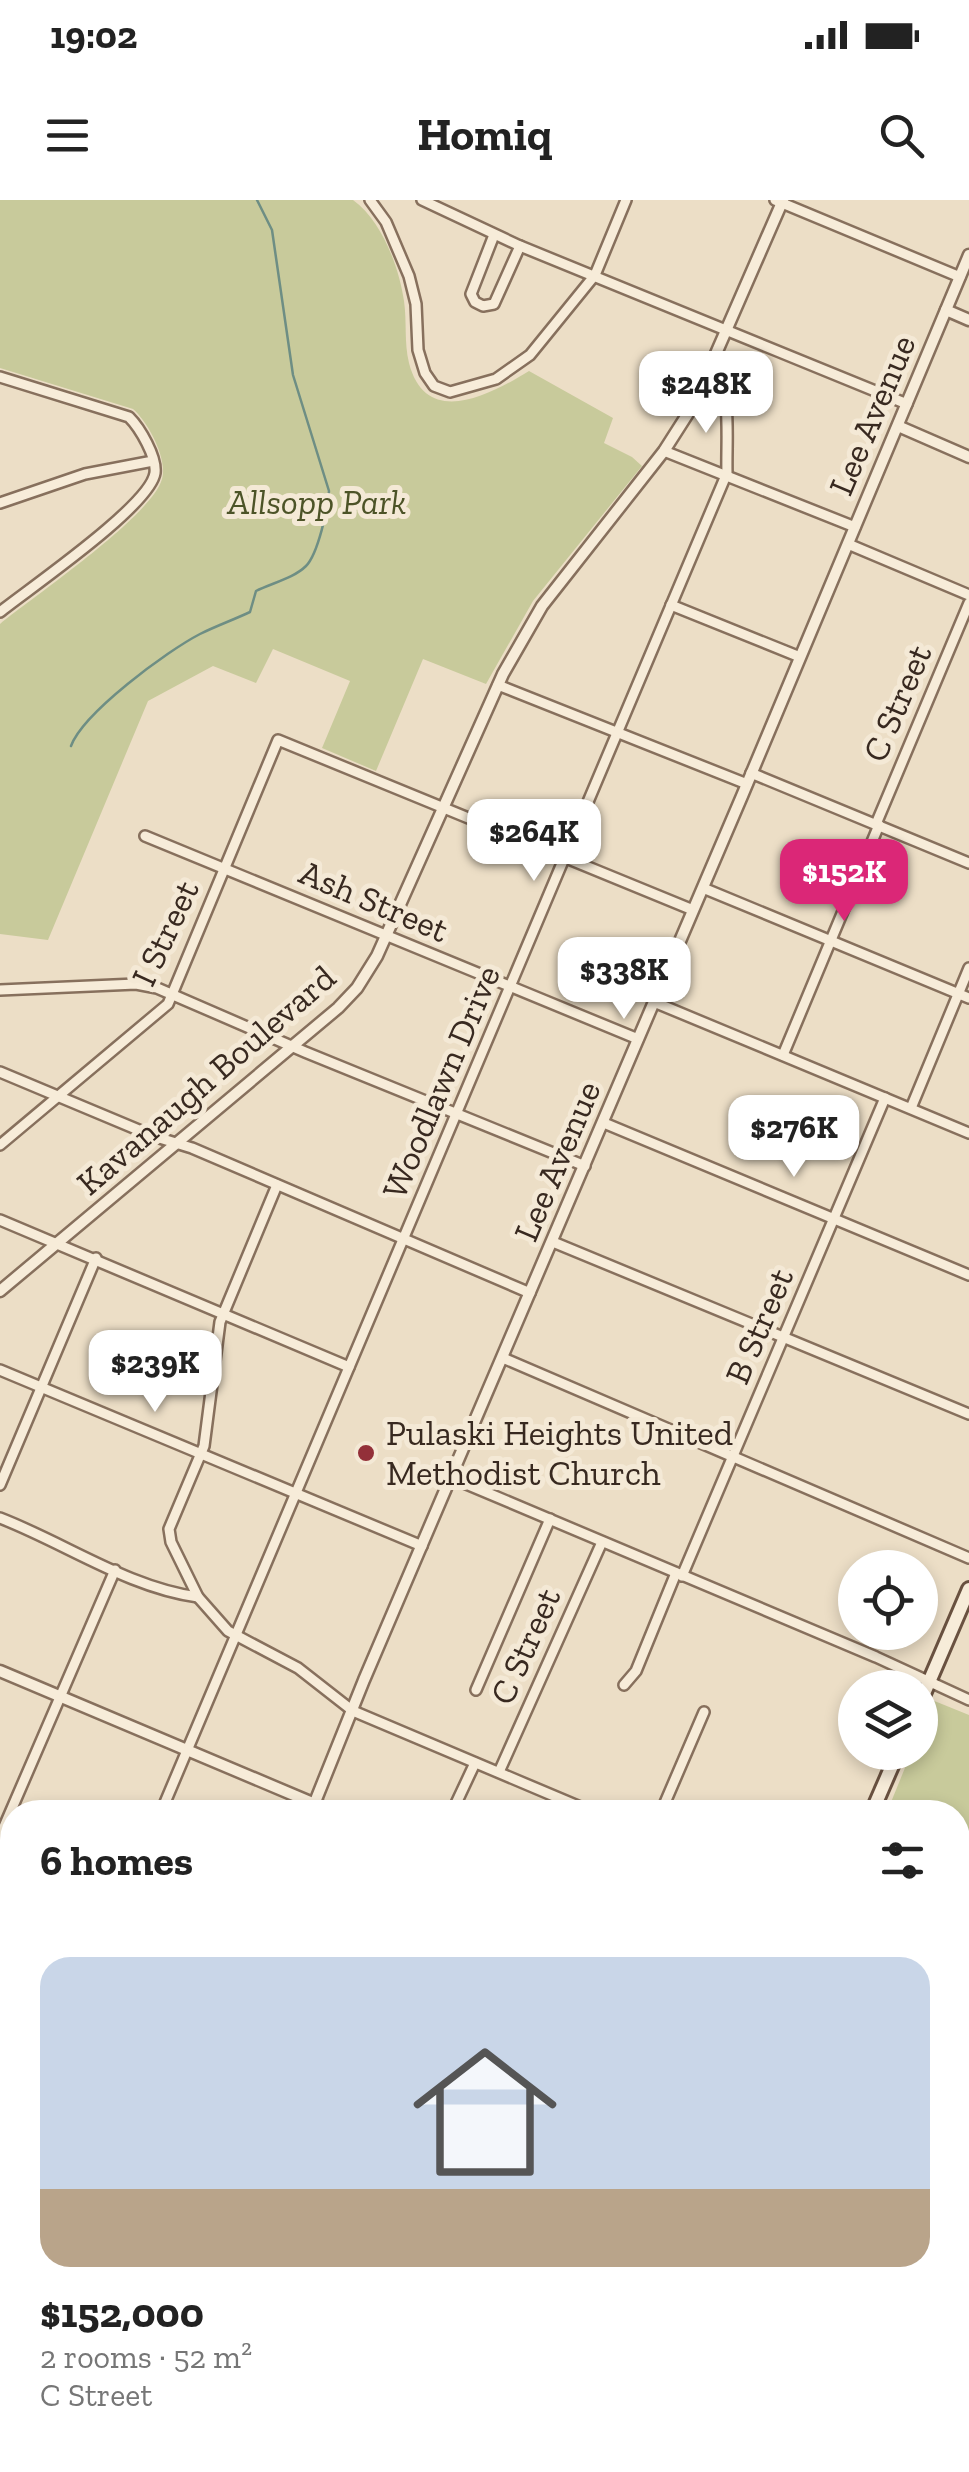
<!DOCTYPE html>
<meta charset="utf-8">
<style>
body{margin:0;font-family:"Zilla Slab",serif;background:#f6f6f6;color:#222;height:100vh;display:flex;flex-direction:column;font-size:38px;white-space:nowrap}
*{box-sizing:border-box;margin:0}
p{font-size:32px;color:#767676}
.icon{flex:none;width:55px;height:55px;fill:none;stroke:currentColor;stroke-width:2;stroke-linecap:round;stroke-linejoin:round}
.map{position:relative;flex:1;overflow:hidden}
.sheet{position:absolute;left:0px;top:1600px;width:970px;height:672px;display:flex;flex-direction:column;background:#fff;border-radius:40px 40px 0 0;box-shadow:0 5px 15px #0003}
.sheet>*{flex:none}
.fabs{position:absolute;left:838px;top:1350px;display:grid;gap:20px}
.fabs a{display:grid;place-items:center;width:100px;height:100px;border-radius:50%;background:#fff;box-shadow:0 5px 15px #0003;font-size:50px}
.price{position:absolute;translate:-50% -85px;padding:0 22px;border-radius:20px;background:#fff;color:#222;font-size:32px;line-height:65px;filter:drop-shadow(0 2px 5px #0008)}
.price::after{content:'';position:absolute;left:50%;top:60px;width:30px;height:22px;margin-left:-15px;background:inherit;clip-path:polygon(0 0,100% 0,50% 100%)}
.price.current{background:#db2777;color:#fff}
ul{padding:0;list-style:none}
li{display:grid;align-content:center;gap:20px;height:530px;padding:0 40px}
li+li{border-top:2px solid #e0e0e0}
li span{display:grid;place-items:center;height:310px;border-radius:30px;color:#555}
li>.icon{margin-inline-start:auto}
span .icon{width:180px;height:180px;fill:#fffc;stroke-width:1}
li b{font-size:42px}
h2{display:flex;justify-content:space-between;align-items:center;height:120px;padding:0 40px;font-size:42px}
.status{display:flex;justify-content:space-between;align-items:center;height:70px;padding:0 50px;background:#fff;direction:ltr}
.status svg{height:28px;fill:currentColor}
header{display:flex;justify-content:space-between;align-items:center;height:130px;padding:0 40px;background:#fff;font-size:45px;font-weight:700}
.map>svg:first-child{display:block}
</style>
<div class="status"><b>19:02</b><svg viewBox="0 0 49 12"><path d="M0 12V9h3v3zM5 12V6h3v6zM10 12V3h3v9zM15 12V0h3v12zM26 1h20v11H26zM47 4h2v5h-2z"/></svg></div>
<header><svg class="icon" aria-label="menu" viewBox="0 0 24 24"><path d="M4 6h16M4 12h16M4 18h16"/></svg>Homiq<svg class="icon" aria-label="search" viewBox="0 0 24 24"><circle cx="10" cy="10" r="6"/><path d="M15 15l6 6"/></svg></header>
<div class="map">
<svg width="969" height="2272" viewBox="0 0 969 2272">
<rect width="100%" height="100%" fill="#ecdec6"/>
<!-- green -->
<g fill="#c8ca9b">
<path d="M0 0H353C382 21 399 67 404 101 407 122 404 142 409 163 426 229 490 195 529 171L613 218 604 243 632 257 642 266 533 401 486 484 423 459 376 571 322 548 350 481 273 449 256 483 213 466 148 501 48 740 0 734V424C34 396 152 316 162 279 168 259 148 222 133 209L0 168Z"/>
<polygon points="932,1500 969,1515 969,2272 607,2272 612,2260 958,2260 958,1612 887,1612 911,1553 920,1552 920,1531"/>
</g>
<g fill="none" stroke-linecap="round" stroke-linejoin="round">
<!-- stream -->
<g stroke="#6e8e84" stroke-width="2.5">
<path d="M71 546C83 513 167 451 200 434 216 426 233 420 250 412L256 391C272 383 294 378 306 366 318 354 328 308 329 291L293 175 272 30 257 0"/>
<polyline points="0,2228 5,2219 12,2217"/>
<polyline points="120,2260 149,2272"/>
<polyline points="313,2272 325,2260"/>
</g>
<defs>
<g id="minor">
<polyline points="370,0 386,22 409,76 416,104 418,150 425,173 434,186 450,192 496,179 530,155 595,75 626,0"/>
<polyline points="422,0 520,46 907,204"/>
<polyline points="775,0 960,77"/>
<polyline points="494,35 471,94 475,102 483,106 494,104 520,46"/>
<path d="M0 177 129 217C140 228 157 257 155 273 150 306 30 388 0 412"/>
<polyline points="664,251 855,327"/>
<polyline points="0,303 85,274 153,261"/>
<polyline points="848,344 969,395"/>
<polyline points="671,405 800,457"/>
<polyline points="498,485 747,584"/>
<polyline points="751,573 969,663"/>
<polyline points="876,624 969,403"/>
<polyline points="145,636 638,839"/>
<polyline points="703,688 969,798"/>
<polyline points="0,790 136,784 157,788 305,852 585,966"/>
<polyline points="654,802 969,933"/>
<polyline points="783,855 879,625"/>
<polyline points="0,872 153,936 192,948 530,1093"/>
<polyline points="911,908 969,768"/>
<polyline points="604,923 969,1075"/>
<polyline points="0,945 168,804 278,540 693,710"/>
<polyline points="277,985 220,1122 204,1246 169,1329 171,1342 198,1397 228,1431 298,1468 353,1511 592,1612"/>
<polyline points="0,1020 349,1167"/>
<polyline points="553,1042 969,1214"/>
<polyline points="503,1158 969,1358"/>
<polyline points="0,1170 422,1346"/>
<polyline points="452,1278 876,1457 969,1500"/>
<polyline points="0,1285 96,1058"/>
<path d="M0 1318C65 1343 129 1388 198 1397"/>
<polyline points="682,1376 885,898"/>
<polyline points="624,1485 636,1471 676,1373"/>
<polyline points="476,1490 550,1319"/>
<polyline points="499,1572 602,1342"/>
<path d="M161 1612 727 273C726 239 732 195 714 165"/>
<polyline points="452,1612 475,1563"/>
<polyline points="661,1612 704,1512"/>
<polyline points="0,1636 115,1370"/>
<polyline points="0,1727 12,1732"/>
<polyline points="0,1873 12,1878"/>
<polyline points="0,2020 12,2025"/>
<polyline points="0,2091 12,2061"/>
<polyline points="8,2169 12,2170"/>
<polyline points="579,2260 596,2267"/>
<polyline points="178,2263 179,2260"/>
<polyline points="448,2272 453,2260"/>
</g>
<g id="tertiary">
<polyline points="946,110 969,120"/>
<polyline points="898,226 969,257"/>
<polyline points="0,1091 338,808 357,788 377,756 503,474 542,406 664,251 694,204 783,0"/>
<polyline points="0,1471 334,1612"/>
<polyline points="311,1612 364,1480 742,596 969,55"/>
<polyline points="958,2190 969,2202"/>
<polyline points="35,2272 40,2260"/>
</g>
<g id="secondary">
<polyline points="920,1503 969,1389"/>
<polyline points="872,1612 898,1552"/>
<polyline points="594,2272 599,2260"/>
</g>
</defs>
<!-- minor casing -->
<use href="#minor" stroke="#87705d" stroke-width="14"/>
<!-- tertiary casing -->
<use href="#tertiary" stroke="#87705d" stroke-width="15"/>
<!-- secondary casing -->
<use href="#secondary" stroke="#695140" stroke-width="18"/>
<!-- minor -->
<use href="#minor" stroke="#f7ecd9" stroke-width="9"/>
<!-- tertiary -->
<use href="#tertiary" stroke="#f7ecd9" stroke-width="10"/>
<!-- secondary -->
<use href="#secondary" stroke="#f7ecd9" stroke-width="12"/>
</g>
<!-- markers -->
<circle fill="#933039" stroke="#f4e9d6" stroke-width="4" cx="366" cy="1253" r="10"/>
<g text-anchor="middle" stroke-width="10" stroke-linejoin="round" paint-order="stroke">
<!-- street labels -->
<g font-size="35" fill="#382920" stroke="#f4e9d6">
<text transform="translate(872 215) rotate(-67)" y="12">Lee Avenue</text>
<text transform="translate(897 503) rotate(-67)" y="12">C Street</text>
<text transform="translate(374 701) rotate(23)" y="12">Ash Street</text>
<text transform="translate(165 733) rotate(-65)" y="12">I Street</text>
<text transform="translate(206 880) rotate(-41)" y="12">Kavanaugh Boulevard</text>
<text transform="translate(441 882) rotate(-67)" y="12">Woodlawn Drive</text>
<text transform="translate(557 961) rotate(-67)" y="12">Lee Avenue</text>
<text transform="translate(759 1126) rotate(-67)" y="12">B Street</text>
<text transform="translate(525 1446) rotate(-66)" y="12">C Street</text>
</g>
<!-- park labels -->
<g font-size="35" font-style="italic" fill="#4c5327" stroke="#f4e9d6">
<text x="317" y="314">Allsopp Park</text>
</g>
<!-- poi labels -->
<g font-size="35" fill="#382920" stroke="#f4e9d6" text-anchor="start">
<text x="386" y="1245">Pulaski Heights United<tspan x="386" dy="40">Methodist Church</tspan></text>
</g>
</g>
</svg>
<div class="fabs">
<a><svg class="icon" aria-label="locate" viewBox="0 0 24 24"><circle cx="12" cy="12" r="6"/><path d="M12 2v4M12 18v4M2 12h4M18 12h4"/></svg></a>
<a><svg class="icon" aria-label="layers" viewBox="0 0 24 24"><path d="M12 4l9 5-9 5-9-5zM3 14l9 5 9-5"/></svg></a>
</div>
<b class="price" style="left:706px;top:236px">$248K</b>
<b class="price" style="left:534px;top:684px">$264K</b>
<b class="price current" style="left:844px;top:724px">$152K</b>
<b class="price" style="left:624px;top:822px">$338K</b>
<b class="price" style="left:794px;top:980px">$276K</b>
<b class="price" style="left:155px;top:1215px">$239K</b>
<section class="sheet">
<h2>6 homes<svg class="icon" aria-label="filters" viewBox="0 0 24 24"><path d="M4 7h16M4 17h16"/><circle cx="9" cy="7" r="2"/><circle cx="15" cy="17" r="2"/></svg></h2>
<ul>
<li><span style="background:linear-gradient(#c9d6e8 75%,#b9a48a 0)"><svg class="icon" aria-label="home" viewBox="0 0 24 24"><path d="M3 11l9-7 9 7M6 9v11h12V9"/></svg></span><div><b>$152,000</b><p>2 rooms · 52 m²</p><p>C Street</p></div></li>
</ul>
</section>
</div>
